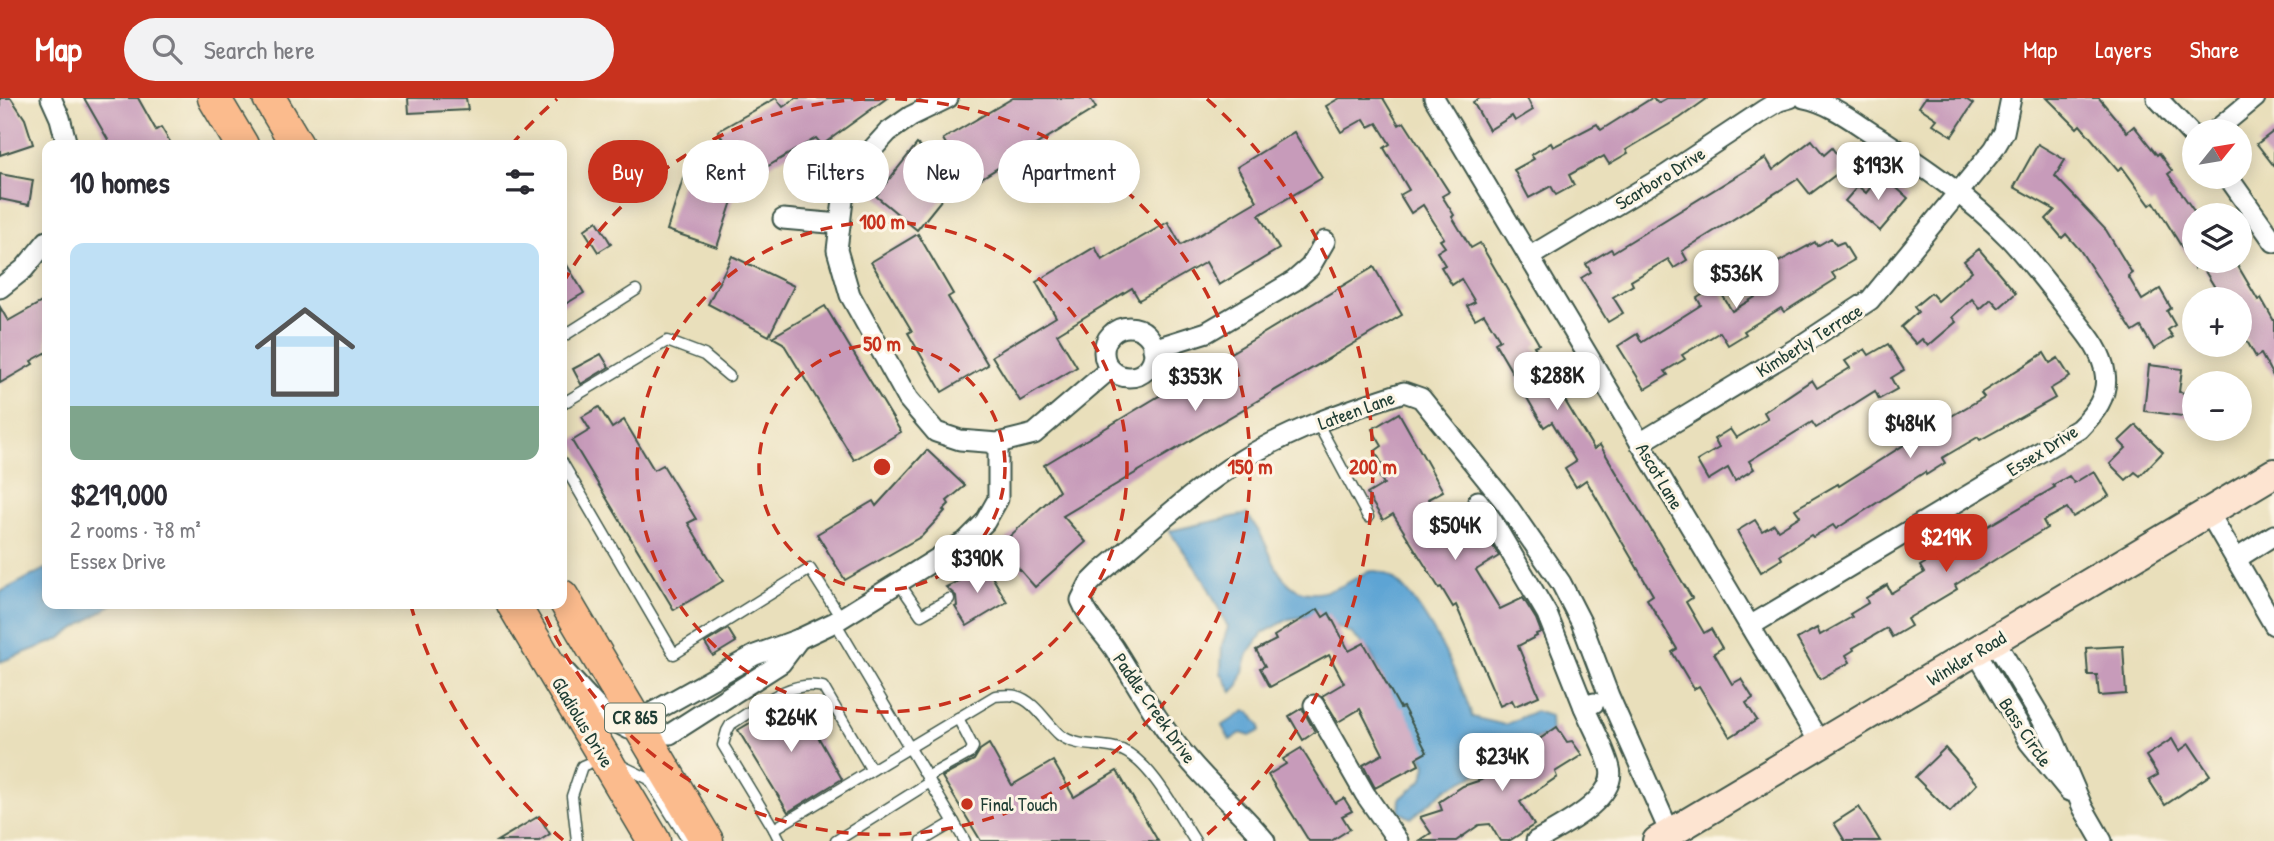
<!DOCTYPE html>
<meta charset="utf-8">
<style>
body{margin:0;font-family:"Patrick Hand",sans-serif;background:#f2f2f3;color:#2b2b33;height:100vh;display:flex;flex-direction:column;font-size:26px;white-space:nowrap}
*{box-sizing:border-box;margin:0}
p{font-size:23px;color:#7c7c81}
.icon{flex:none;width:38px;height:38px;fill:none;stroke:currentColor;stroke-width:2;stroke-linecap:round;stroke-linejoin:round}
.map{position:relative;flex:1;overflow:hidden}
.details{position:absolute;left:42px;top:42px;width:525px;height:469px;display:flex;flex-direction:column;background:#fff;border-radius:14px;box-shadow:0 4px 18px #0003}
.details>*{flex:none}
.guide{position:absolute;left:588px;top:42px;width:665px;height:63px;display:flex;gap:14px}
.needle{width:46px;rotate:60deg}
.controls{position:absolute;left:2182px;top:21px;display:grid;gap:14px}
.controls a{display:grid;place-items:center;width:70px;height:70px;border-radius:50%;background:#fff;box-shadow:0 4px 18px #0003;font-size:35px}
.price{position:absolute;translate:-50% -60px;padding:0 16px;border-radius:14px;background:#fff;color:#222;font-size:23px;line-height:46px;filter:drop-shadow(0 2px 4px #0008)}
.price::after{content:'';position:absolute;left:50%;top:42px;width:21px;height:16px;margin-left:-10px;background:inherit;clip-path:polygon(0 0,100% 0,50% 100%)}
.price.active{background:#c8321e;color:#fff}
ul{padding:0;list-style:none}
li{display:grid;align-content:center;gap:14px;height:371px;padding:0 28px}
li+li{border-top:2px solid #e1e1e2}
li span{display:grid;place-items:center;height:217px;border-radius:14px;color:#555}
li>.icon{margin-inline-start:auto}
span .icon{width:126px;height:126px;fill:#fffc;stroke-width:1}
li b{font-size:30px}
h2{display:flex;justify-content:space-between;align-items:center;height:84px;padding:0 28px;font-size:30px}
.chip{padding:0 24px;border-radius:32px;background:#fff;box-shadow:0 4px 18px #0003;font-size:24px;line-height:63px}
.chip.active{background:#c8321e;color:#fff}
header{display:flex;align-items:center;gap:42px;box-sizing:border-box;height:98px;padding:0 35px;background:#c8321e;color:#fff}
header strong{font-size:33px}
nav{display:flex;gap:38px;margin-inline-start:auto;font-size:24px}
.search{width:490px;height:63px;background:#f2f2f3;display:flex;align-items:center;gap:18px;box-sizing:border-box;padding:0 24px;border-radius:38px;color:#7c7c81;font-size:26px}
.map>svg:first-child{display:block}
</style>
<header>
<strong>Map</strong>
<div class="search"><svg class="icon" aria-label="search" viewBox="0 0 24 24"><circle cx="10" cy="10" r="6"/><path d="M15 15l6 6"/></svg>Search here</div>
<nav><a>Map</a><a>Layers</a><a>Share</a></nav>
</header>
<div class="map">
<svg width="2274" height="743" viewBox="0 0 2274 743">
<rect width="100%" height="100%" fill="#fcf5e5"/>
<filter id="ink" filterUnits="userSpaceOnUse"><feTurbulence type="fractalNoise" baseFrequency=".0143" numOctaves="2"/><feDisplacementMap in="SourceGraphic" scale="14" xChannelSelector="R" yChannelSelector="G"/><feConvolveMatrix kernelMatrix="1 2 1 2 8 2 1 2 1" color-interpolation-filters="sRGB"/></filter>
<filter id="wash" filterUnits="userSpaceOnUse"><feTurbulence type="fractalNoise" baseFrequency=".00686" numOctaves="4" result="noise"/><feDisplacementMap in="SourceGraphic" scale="28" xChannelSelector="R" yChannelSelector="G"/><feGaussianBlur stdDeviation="1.57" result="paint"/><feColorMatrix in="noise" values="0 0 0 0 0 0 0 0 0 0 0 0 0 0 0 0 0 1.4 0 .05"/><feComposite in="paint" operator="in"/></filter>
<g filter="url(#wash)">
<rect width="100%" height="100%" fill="#e9dfbb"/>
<!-- water -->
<g fill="#5da4d4" stroke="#3e7084" stroke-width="2">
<path d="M1247 416C1252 424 1258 431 1262 439 1272 457 1275 476 1293 489 1308 501 1333 493 1349 484 1357 480 1364 473 1373 473 1412 472 1463 586 1472 619L1505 627 1535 613 1550 618 1551 636 1527 644 1481 674 1448 690 1411 720 1399 714 1400 701 1423 681 1426 667 1369 552 1351 535 1314 517 1289 521 1263 535 1248 556 1239 587 1232 594 1221 575 1222 547 1228 529 1204 481 1169 433Z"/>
<polygon points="47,470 47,506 113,506 58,542 0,564 0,494"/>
<polygon points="1245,613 1250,614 1260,628 1260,633 1250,638 1241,635 1230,642 1222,628"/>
</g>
<g id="blocks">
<!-- building -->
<g fill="#c79bba">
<polygon points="0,0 11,0 25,21 33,46 0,57"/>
<polygon points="84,0 138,0 156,32 161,29 172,47 111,47"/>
<polygon points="408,0 466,0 468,12 409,15"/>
<polygon points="776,0 783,9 796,0 887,0 822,47 816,40 746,81 718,33"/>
<polygon points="1013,0 1090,0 1096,10 970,87 943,41"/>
<polygon points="1340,0 1383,0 1399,27 1404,24 1449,94 1442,98 1454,117 1452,119 1471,150 1480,145 1539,246 1534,248 1553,281 1559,277 1571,297 1564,301 1594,351 1600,347 1692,500 1686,504 1704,535 1711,531 1722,550 1714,555 1732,586 1741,581 1753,600 1746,605 1757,622 1730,639 1699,588 1694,591 1672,554 1677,551 1647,501 1653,497 1586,382 1576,389 1565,371 1576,364 1552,324 1544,329 1495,245 1500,242 1484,216 1475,221 1467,208 1475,204 1461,181 1452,187 1441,169 1445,167 1437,154 1445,149 1440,142 1444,140 1423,107 1411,115 1400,97 1409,92 1384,50 1390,46 1377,25 1369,29 1364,21 1341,34 1326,8"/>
<polygon points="1480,0 1527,0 1533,12 1515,23 1512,18 1489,32 1473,4"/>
<polygon points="1652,0 1658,5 1667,0 1708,0 1680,20 1626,52 1628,55 1609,66 1604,58 1569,77 1574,87 1556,97 1551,88 1529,100 1514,72 1534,61 1531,57 1551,45 1553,49 1597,26 1601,32"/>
<polygon points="1925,0 1964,0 1973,6 1952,38 1933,26 1937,21 1919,9"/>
<polygon points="2047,0 2099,0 2127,34 2134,28 2157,57 2159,55 2172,73 2168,76 2194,113 2194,169 2154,104 2150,107 2122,69 2118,72 2080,27 2077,30"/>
<polygon points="2274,33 2274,68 2257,46"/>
<polygon points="1294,34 1322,80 1259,117 1279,151 1219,187 1206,164 1139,202 1132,190 1057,236 1077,269 1020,303 992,258 1056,219 1036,184 1095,149 1102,162 1168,124 1181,147 1194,140 1257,103 1237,69"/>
<polygon points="1812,42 1824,57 1832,50 1846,69 1810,96 1798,81 1682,153 1687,162 1674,170 1668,161 1631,183 1633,187 1613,199 1623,215 1608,224 1581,180 1591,174 1586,166 1611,151 1613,154 1766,60 1773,72"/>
<polygon points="917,46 959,80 917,132 876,98"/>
<polygon points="2038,46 2065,62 2055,78 2106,132 2132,175 2128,178 2142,202 2160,191 2171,210 2167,213 2175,227 2168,232 2173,239 2154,251 2141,229 2133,234 2080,152 2066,136 2062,140 2046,121 2055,112 2014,89"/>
<polygon points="687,68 738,85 717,149 667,132"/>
<polygon points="0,76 33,82 29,107 0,101"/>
<polygon points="1881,76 1908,100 1880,133 1845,103 1858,88 1866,95"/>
<polygon points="597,123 611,146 598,154 584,132"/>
<polygon points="918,136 953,196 948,199 988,267 942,294 908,235 912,233 871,164"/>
<polygon points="1831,140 1836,147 1843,144 1854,162 1832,175 1836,181 1784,214 1781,210 1744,233 1746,236 1728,247 1720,234 1682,257 1685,261 1665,273 1668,277 1645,291 1618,248 1637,236 1642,244 1701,207 1697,200 1717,188 1732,213 1770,190 1760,174 1815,144 1817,148"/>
<polygon points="1979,151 2016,195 1999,210 1991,201 1980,211 1972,201 1952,219 1956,224 1928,248 1922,241 1916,246 1901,229 1918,214 1914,209 1931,195 1938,203 1972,173 1964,163"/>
<polygon points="732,158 794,188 769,238 708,206"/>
<polygon points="562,159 584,195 562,208"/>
<polygon points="2214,163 2235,163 2258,202 2261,200 2274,223 2274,280 2261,256 2256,259 2240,231 2240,228 2245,224 2240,215 2240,201 2222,201 2203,170"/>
<polygon points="1374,169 1402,217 1063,418 1086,444 1035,489 999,448 1059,393 1044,367"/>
<polygon points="47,201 47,254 31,263 33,266 0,285 0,209 8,223"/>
<polygon points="825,208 901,334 854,362 783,245 772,239"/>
<polygon points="1888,246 1904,272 1891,280 1897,291 1879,301 1875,293 1816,330 1812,324 1749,363 1754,371 1735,383 1728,370 1708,382 1697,363 1719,350 1714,341 1730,331 1736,340 1768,321 1764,314 1812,282 1817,290 1850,270 1845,263 1865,251 1869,257"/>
<polygon points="2044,255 2050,265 2058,260 2070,279 2050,291 2055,300 1980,342 1978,339 1942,360 1945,365 1926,377 1925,374 1836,431 1833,427 1813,439 1811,437 1780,457 1782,461 1761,474 1737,433 1755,422 1762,433 1774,426 1778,432 1800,418 1795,411 1838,386 1839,388 1907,345 1905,342 1946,318 1948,320 1984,299 1981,295"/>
<polygon points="601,256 609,269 581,286 573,271"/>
<polygon points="2149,267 2182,271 2179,294 2192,296 2189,319 2144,313"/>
<polygon points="599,309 612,330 624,322 654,372 663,367 696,421 688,425 723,483 674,512 572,343 590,332 582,319"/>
<polygon points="1399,315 1443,393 1428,401 1450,436 1476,420 1499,458 1476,472 1500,511 1523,500 1536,521 1541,534 1536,536 1537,538 1518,548 1539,598 1515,608 1512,602 1500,608 1456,507 1453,509 1441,489 1439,490 1393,416 1383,422 1367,396 1384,386 1376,372 1383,368 1375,353 1382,348 1372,331"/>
<polygon points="2136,327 2163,354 2140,378 2135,374 2126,382 2110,366 2126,350 2119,343"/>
<polygon points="927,352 965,388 947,403 949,406 943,412 945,413 922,438 845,482 817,436 873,403 876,408"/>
<polygon points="2094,373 2109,398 2073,419 2067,410 2043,423 2047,430 2007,454 1955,487 1957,491 1907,521 1911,528 1892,539 1887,530 1853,550 1854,552 1846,557 1850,564 1820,581 1797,541 1817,530 1820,537 1852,519 1850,516 1868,505 1866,500 1887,487 1891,495 1924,475 1920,468 2055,389 2053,387 2069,378 2074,385"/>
<polygon points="984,465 1007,504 967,528 955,509 957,508 956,498 946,489 959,483 962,479"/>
<polygon points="1318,511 1323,519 1329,515 1349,553 1364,545 1400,610 1403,609 1427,654 1416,660 1419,667 1375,690 1363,667 1383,656 1360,611 1338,624 1322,598 1344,585 1329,557 1270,589 1260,570 1265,568 1256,552 1276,542 1274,538"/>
<polygon points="728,531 736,544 713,558 705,545"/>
<polygon points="2123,548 2126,596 2099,598 2097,577 2088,577 2086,550"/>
<polygon points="795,598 842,681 788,714 738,632"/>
<polygon points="1302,610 1315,634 1303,642 1289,618"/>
<polygon points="1557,629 1567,644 1572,643 1582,657 1555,674 1557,679 1520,704 1534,727 1509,743 1500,743 1490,726 1479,727 1456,743 1419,743 1431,735 1420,719 1442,712 1439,704 1463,688 1481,682"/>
<polygon points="2172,641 2179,653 2189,646 2210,677 2165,707 2149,682 2158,677 2146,658"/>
<polygon points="989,646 1012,687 1053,663 1074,699 1117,673 1158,743 981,743 942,679 974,662 980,652"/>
<polygon points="1301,650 1335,705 1344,700 1352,713 1342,718 1350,731 1331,743 1309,743 1268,677 1286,666 1283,661"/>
<polygon points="1945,650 1977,686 1950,714 1915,679"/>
<polygon points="1859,709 1880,743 1845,743 1834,725"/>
<polygon points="539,718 550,736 539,743 497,743"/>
</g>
</g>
</g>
<g filter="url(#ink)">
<use href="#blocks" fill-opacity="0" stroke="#3d5548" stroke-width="2"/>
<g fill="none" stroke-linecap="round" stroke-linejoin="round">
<defs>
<g id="lane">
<polyline points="562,239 636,192"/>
<polyline points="562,306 667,243 704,257 729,278"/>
<polyline points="1318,326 1368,419"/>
<polyline points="562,364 674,556 810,471 841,520"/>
<polyline points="944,456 955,477"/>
<polyline points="899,485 921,517 949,501"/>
<polyline points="835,524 965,743"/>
<polyline points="618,666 649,681 688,743"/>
<polyline points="927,679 970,655 973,649 958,620"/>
<path d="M774 731 723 647 727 633 731 626C759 609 789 581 823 589L871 671"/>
<polyline points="577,743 572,698 582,668 601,660"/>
<path d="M780 743 774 731 995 598C1001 598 1010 596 1016 598 1035 603 1046 625 1060 637 1079 651 1101 644 1122 652 1152 665 1177 716 1195 743"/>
<polyline points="836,743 930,684"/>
<polyline points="922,743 954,724"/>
</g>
<g id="street">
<polyline points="51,0 60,20 67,47"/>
<polyline points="948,0 911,18 888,34 857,68 843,102 837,152 850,197 908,301 936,334 960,342 998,345 1034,336 1110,271"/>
<polyline points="1434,0 1821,647"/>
<polyline points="2157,0 2194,39"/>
<polyline points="2215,33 2255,0"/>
<polyline points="2228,79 2274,144"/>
<polyline points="783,121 840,126"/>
<polyline points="1529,159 1666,77 1764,12 1779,3 1790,0"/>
<polyline points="0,190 24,171 47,143"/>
<circle cx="1129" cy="254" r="25"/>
<polyline points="1153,251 1207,234 1294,183 1310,169 1325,143"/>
<polyline points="1640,345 1797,250 1870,202 1994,51 2004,34 2011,0"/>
<polyline points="1478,403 1491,421 1547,516 1584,609"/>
<polyline points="2209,415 2274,527"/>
<polyline points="2236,461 2274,437"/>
<path d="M1750 528 2079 331C2094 316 2109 298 2105 275 2102 252 2085 234 2071 216 2051 190 2032 165 2010 141 1970 100 1923 68 1875 37 1853 23 1830 5 1804 0"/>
<polyline points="1995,543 2053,640 2083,710 2102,743"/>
<polyline points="1976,554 2029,644 2069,693"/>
<polyline points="560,568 606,619 629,631 644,635 670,636 781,565 799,541"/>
<polyline points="1314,607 1365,696 1398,743"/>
<polyline points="637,623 755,557 799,541 835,524 967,442 985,424 998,401 998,345"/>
<path d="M1265 743C1240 712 1209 687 1185 657 1157 624 1137 586 1114 550 1102 533 1089 522 1081 502L1089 486 1101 474C1146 437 1190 394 1240 363 1290 332 1348 312 1404 294L1421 300 1505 404 1561 485 1581 524 1609 598 1670 735"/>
<path d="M1536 743C1558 730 1618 701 1610 670 1605 650 1592 628 1584 609L1594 605"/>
</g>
<polyline id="secondary" points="1657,743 2274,375"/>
<g id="primary">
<polyline points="214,0 242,47"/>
<polyline points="269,0 297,47"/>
<polyline points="562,498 707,743"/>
<polyline points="513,506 654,743"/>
</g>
</defs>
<!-- lane casing -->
<use href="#lane" stroke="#3d5548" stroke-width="13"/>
<!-- street casing -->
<use href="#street" stroke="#3d5548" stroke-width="23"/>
<!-- secondary casing -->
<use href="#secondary" stroke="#3d5548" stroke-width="32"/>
<!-- primary casing -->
<use href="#primary" stroke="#3d5548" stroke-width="35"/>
<!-- lane -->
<use href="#lane" stroke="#fff" stroke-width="10"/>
<!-- street -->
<use href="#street" stroke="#fff" stroke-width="19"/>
<!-- secondary -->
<use href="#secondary" stroke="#fde4d1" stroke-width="28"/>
<!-- primary -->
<use href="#primary" stroke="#fbbb8d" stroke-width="32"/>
</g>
</g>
<!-- distance rings -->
<g fill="none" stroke="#c8321e" stroke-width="3.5" stroke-dasharray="12 9">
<circle cx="882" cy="369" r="123"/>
<circle cx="882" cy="369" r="245"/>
<path d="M563 185A368 368 0 1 1 541 507"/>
<path d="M563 742A491 491 0 0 1 411 508M511 47A491 491 0 0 1 557 1M1207 1A491 491 0 0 1 1201 742"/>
</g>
<!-- markers -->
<circle fill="#c8321e" stroke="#fcf5e5" stroke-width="2.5" cx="967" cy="706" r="7"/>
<g text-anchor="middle" stroke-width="6" stroke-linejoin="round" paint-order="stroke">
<!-- shield labels -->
<rect fill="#fcf5e5" stroke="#617469" stroke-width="2" x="605" y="605.5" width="60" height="29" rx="5"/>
<g font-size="18" font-weight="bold" fill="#1f3d34">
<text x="635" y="626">CR 865</text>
</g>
<!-- street labels -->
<g font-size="19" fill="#1f3d34" stroke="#fcf5e5">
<text transform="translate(1660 80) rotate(-32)" y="7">Scarboro Drive</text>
<text transform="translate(1809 242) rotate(-32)" y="7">Kimberly Terrace</text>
<text transform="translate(1356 312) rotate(-20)" y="7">Lateen Lane</text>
<text transform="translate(2042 352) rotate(-32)" y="7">Essex Drive</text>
<text transform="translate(1660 378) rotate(59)" y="7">Ascot Lane</text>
<text transform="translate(1966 560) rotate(-31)" y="7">Winkler Road</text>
<text transform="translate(1155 610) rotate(55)" y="7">Paddle Creek Drive</text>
<text transform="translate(583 624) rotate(59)" y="7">Gladiolus Drive</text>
<text transform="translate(2026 634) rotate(56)" y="7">Bass Circle</text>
</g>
<!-- poi labels -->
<g font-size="19" fill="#1f3d34" stroke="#fcf5e5" text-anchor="start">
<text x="981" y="713">Final Touch</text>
</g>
</g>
<circle cx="882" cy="369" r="10" fill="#c8321e" stroke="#fcf5e5" stroke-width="3.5"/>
<g font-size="21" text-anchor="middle" font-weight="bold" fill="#c8321e" stroke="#fcf5e5" stroke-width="6" stroke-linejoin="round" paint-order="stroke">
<text x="882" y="131">100 m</text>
<text x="882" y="253">50 m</text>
<text x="1250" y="376">150 m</text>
<text x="1373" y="376">200 m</text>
</g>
</svg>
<div class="controls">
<a><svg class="needle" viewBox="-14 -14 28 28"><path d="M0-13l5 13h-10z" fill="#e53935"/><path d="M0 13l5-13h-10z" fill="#7c7c81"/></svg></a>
<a><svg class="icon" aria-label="layers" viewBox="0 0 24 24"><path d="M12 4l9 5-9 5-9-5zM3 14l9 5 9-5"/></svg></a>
<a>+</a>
<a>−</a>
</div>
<b class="price" style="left:1878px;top:104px">$193K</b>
<b class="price" style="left:1736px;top:212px">$536K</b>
<b class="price" style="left:1557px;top:314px">$288K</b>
<b class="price" style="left:1195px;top:315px">$353K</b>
<b class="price" style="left:1910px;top:362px">$484K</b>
<b class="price" style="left:1455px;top:464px">$504K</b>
<b class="price active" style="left:1946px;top:476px">$219K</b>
<b class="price" style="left:977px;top:497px">$390K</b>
<b class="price" style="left:791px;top:656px">$264K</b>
<b class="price" style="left:1502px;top:695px">$234K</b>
<div class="guide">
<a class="chip active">Buy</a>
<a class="chip">Rent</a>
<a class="chip">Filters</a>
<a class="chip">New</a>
<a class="chip">Apartment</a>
</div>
<section class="details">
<h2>10 homes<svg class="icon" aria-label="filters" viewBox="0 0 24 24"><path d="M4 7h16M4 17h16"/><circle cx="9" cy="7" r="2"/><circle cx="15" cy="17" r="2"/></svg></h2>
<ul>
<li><span style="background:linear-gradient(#bfe0f5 75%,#7fa58c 0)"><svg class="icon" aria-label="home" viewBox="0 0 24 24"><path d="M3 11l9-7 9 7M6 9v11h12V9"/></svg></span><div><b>$219,000</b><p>2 rooms · 78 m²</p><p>Essex Drive</p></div></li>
</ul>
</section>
</div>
